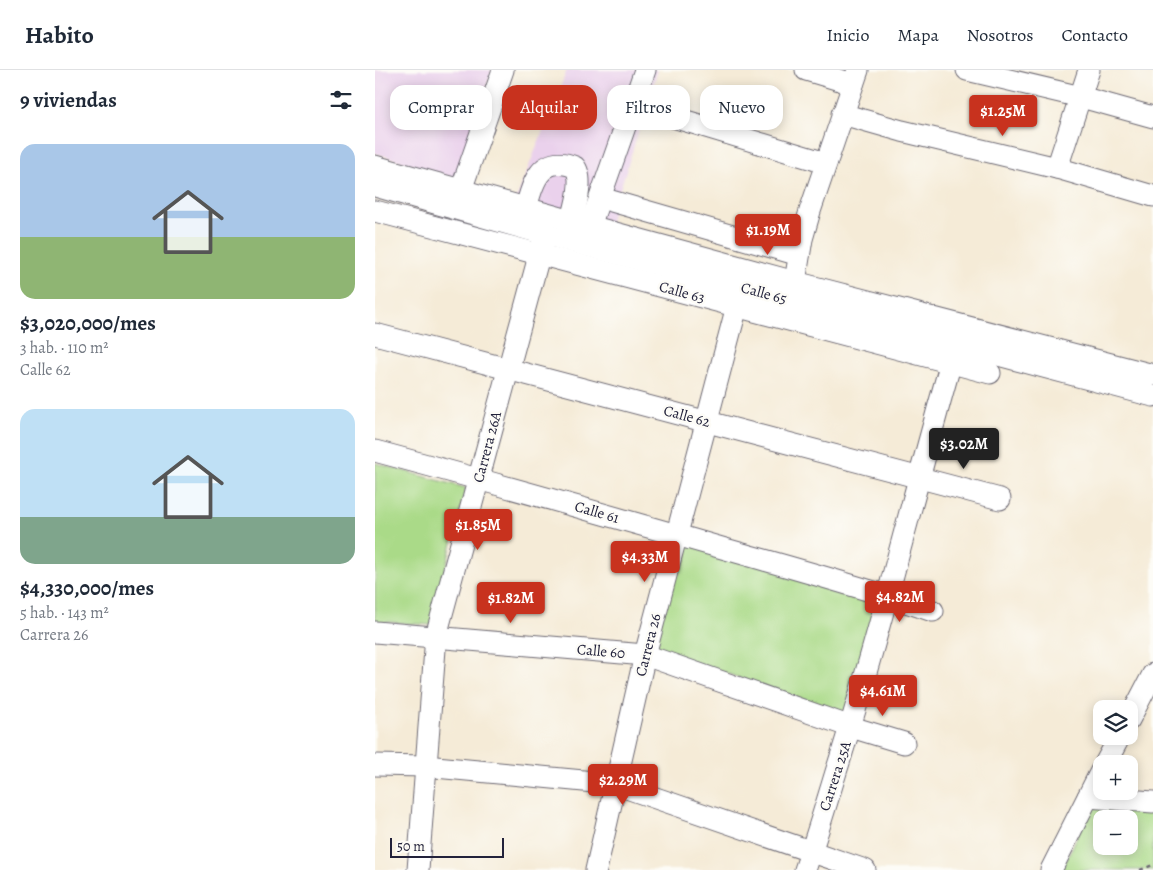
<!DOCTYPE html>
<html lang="es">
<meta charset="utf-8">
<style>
body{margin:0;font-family:Alegreya,serif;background:#f6f6f7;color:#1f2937;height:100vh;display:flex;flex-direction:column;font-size:19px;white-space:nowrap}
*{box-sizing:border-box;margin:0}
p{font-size:16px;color:#747a83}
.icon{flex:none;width:28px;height:28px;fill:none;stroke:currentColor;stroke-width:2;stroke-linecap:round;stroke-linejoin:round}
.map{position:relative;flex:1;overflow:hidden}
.sheet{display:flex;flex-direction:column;background:#fff;width:375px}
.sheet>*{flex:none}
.banner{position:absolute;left:15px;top:15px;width:475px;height:45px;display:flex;gap:10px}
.controls{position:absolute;left:718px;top:630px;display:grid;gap:10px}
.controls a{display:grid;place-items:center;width:45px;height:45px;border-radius:10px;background:#fff;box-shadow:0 2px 12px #0003;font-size:25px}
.scale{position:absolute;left:15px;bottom:12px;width:114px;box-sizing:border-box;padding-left:5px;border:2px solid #22223b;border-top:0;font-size:14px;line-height:18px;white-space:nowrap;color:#22223b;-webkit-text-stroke:4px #fdfcf7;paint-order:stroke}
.price{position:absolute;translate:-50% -42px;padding:0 11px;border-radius:5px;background:#c8321e;color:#fff;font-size:16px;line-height:32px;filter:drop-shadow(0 1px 2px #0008)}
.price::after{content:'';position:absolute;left:50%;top:30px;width:15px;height:11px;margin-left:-8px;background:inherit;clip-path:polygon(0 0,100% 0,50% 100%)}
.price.active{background:#222;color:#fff}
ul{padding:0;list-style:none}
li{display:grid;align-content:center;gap:10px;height:265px;padding:0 20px}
li span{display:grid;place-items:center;height:155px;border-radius:15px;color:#555}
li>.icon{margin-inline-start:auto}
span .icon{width:90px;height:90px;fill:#fffc;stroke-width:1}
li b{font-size:21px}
h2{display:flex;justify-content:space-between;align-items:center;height:60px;padding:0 20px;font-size:21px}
.tag{padding:0 18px;border-radius:15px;background:#fff;box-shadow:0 2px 12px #0003;font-size:18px;line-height:45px}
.tag.active{background:#c8321e;color:#fff}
header{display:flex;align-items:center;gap:30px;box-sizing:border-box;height:70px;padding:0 25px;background:#fff;border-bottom:1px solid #e0e1e3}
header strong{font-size:24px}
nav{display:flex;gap:28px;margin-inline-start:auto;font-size:18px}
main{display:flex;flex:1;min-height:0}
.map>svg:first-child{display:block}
</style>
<header>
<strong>Habito</strong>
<nav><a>Inicio</a><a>Mapa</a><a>Nosotros</a><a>Contacto</a></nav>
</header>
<main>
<section class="sheet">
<h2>9 viviendas<svg class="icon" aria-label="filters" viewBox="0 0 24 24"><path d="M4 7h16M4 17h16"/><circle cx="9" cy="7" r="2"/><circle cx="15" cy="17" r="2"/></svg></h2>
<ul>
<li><span style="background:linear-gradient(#a9c7e8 60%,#8fb573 0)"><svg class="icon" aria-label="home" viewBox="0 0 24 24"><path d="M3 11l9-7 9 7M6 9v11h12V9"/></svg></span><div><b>$3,020,000/mes</b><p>3 hab. · 110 m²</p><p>Calle 62</p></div></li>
<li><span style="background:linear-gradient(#bfe0f5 70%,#7fa58c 0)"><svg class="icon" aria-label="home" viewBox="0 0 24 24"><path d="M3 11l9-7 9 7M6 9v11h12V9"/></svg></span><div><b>$4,330,000/mes</b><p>5 hab. · 143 m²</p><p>Carrera 26</p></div></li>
</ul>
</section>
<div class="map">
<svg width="778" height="800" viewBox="0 0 778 800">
<rect width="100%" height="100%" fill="#fdfcf7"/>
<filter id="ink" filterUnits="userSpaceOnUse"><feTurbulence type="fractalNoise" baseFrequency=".02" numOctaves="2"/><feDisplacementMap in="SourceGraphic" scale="10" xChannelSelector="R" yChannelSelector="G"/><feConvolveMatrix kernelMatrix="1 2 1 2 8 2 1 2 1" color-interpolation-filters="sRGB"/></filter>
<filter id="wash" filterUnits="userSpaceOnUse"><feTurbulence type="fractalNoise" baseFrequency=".0096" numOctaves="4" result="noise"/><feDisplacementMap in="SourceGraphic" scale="20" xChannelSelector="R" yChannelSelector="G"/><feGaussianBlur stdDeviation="1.12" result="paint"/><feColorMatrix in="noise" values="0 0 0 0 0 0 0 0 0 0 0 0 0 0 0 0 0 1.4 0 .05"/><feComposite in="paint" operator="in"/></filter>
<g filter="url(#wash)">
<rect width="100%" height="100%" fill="#f5ebd7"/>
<!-- built -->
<g fill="#ead1ec">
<polygon points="0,0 117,0 82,109 0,83"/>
<polygon points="192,0 283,0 234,154 141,129"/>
</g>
<!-- green -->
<g fill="#aada88" stroke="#667e62" fill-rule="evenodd">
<polygon points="0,393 91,418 56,555 0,551"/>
<polygon points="305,471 504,528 472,646 277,577"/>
<path d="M717 734 778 740V800H687ZM726 749H754V776H726Z"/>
</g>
</g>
<g filter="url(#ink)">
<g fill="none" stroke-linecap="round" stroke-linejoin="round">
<defs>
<g id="minor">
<polyline points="431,0 478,14"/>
<polyline points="592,0 706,27 778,47"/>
<polyline points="258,35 451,93"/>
<polyline points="467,44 527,61 682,98 778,126"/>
<polyline points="0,96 215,156 420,212 778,305"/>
<polyline points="682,98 714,0"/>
<polyline points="0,116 190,170 778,326"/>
<polyline points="86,120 128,0"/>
<polyline points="226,128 424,185"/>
<polyline points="0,141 615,303"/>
<path d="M148 151C155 123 161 81 200 97 211 112 197 148 192 165"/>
<polyline points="215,156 270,0"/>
<polyline points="420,212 427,169 435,141 483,0"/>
<polyline points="0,264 625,429"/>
<path d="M0 381C116 412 232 445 347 478 417 498 488 517 558 541"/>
<polyline points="0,562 270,585 476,657 529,673"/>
<polyline points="754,650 778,604"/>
<polyline points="730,694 745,666"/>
<polyline points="0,695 50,696 240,714 490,800"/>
<polyline points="713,727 778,732"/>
<polyline points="43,800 61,566 170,164"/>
<polyline points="221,800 270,585 362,236"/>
<path d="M430 800C441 768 451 735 461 702 504 567 537 429 576 292"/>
<polyline points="676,800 726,701"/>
</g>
</defs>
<!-- minor casing -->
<use href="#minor" stroke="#6c6872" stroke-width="23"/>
<!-- path -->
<polyline stroke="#6c6872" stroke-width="2.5" stroke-dasharray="4 4" stroke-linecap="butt" points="765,800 778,795"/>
<!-- minor -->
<use href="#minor" stroke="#fff" stroke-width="21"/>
</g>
</g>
<g text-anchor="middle" stroke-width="5" stroke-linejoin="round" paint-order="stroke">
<!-- street labels -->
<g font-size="15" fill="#22223b" stroke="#fdfcf7">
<text transform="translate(307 222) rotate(15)" y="5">Calle 63</text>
<text transform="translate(389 223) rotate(15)" y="5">Calle 65</text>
<text transform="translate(312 346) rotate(15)" y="5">Calle 62</text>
<text transform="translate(112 377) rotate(-75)" y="5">Carrera 26A</text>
<text transform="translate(222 442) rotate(16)" y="5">Calle 61</text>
<text transform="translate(273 575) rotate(-76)" y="5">Carrera 26</text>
<text transform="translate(226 581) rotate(5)" y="5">Calle 60</text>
<text transform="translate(460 706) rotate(-72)" y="5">Carrera 25A</text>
</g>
</g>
</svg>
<div class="controls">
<a><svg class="icon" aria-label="layers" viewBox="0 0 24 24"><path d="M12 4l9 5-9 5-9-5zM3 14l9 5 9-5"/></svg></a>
<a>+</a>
<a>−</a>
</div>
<div class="scale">50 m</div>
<b class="price" style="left:628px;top:67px">$1.25M</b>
<b class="price" style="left:393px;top:186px">$1.19M</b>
<b class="price active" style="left:589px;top:400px">$3.02M</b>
<b class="price" style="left:103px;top:481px">$1.85M</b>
<b class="price" style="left:270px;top:513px">$4.33M</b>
<b class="price" style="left:525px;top:553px">$4.82M</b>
<b class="price" style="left:136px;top:554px">$1.82M</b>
<b class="price" style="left:508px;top:647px">$4.61M</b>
<b class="price" style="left:248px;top:736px">$2.29M</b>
<div class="banner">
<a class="tag">Comprar</a>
<a class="tag active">Alquilar</a>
<a class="tag">Filtros</a>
<a class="tag">Nuevo</a>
</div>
</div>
</main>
